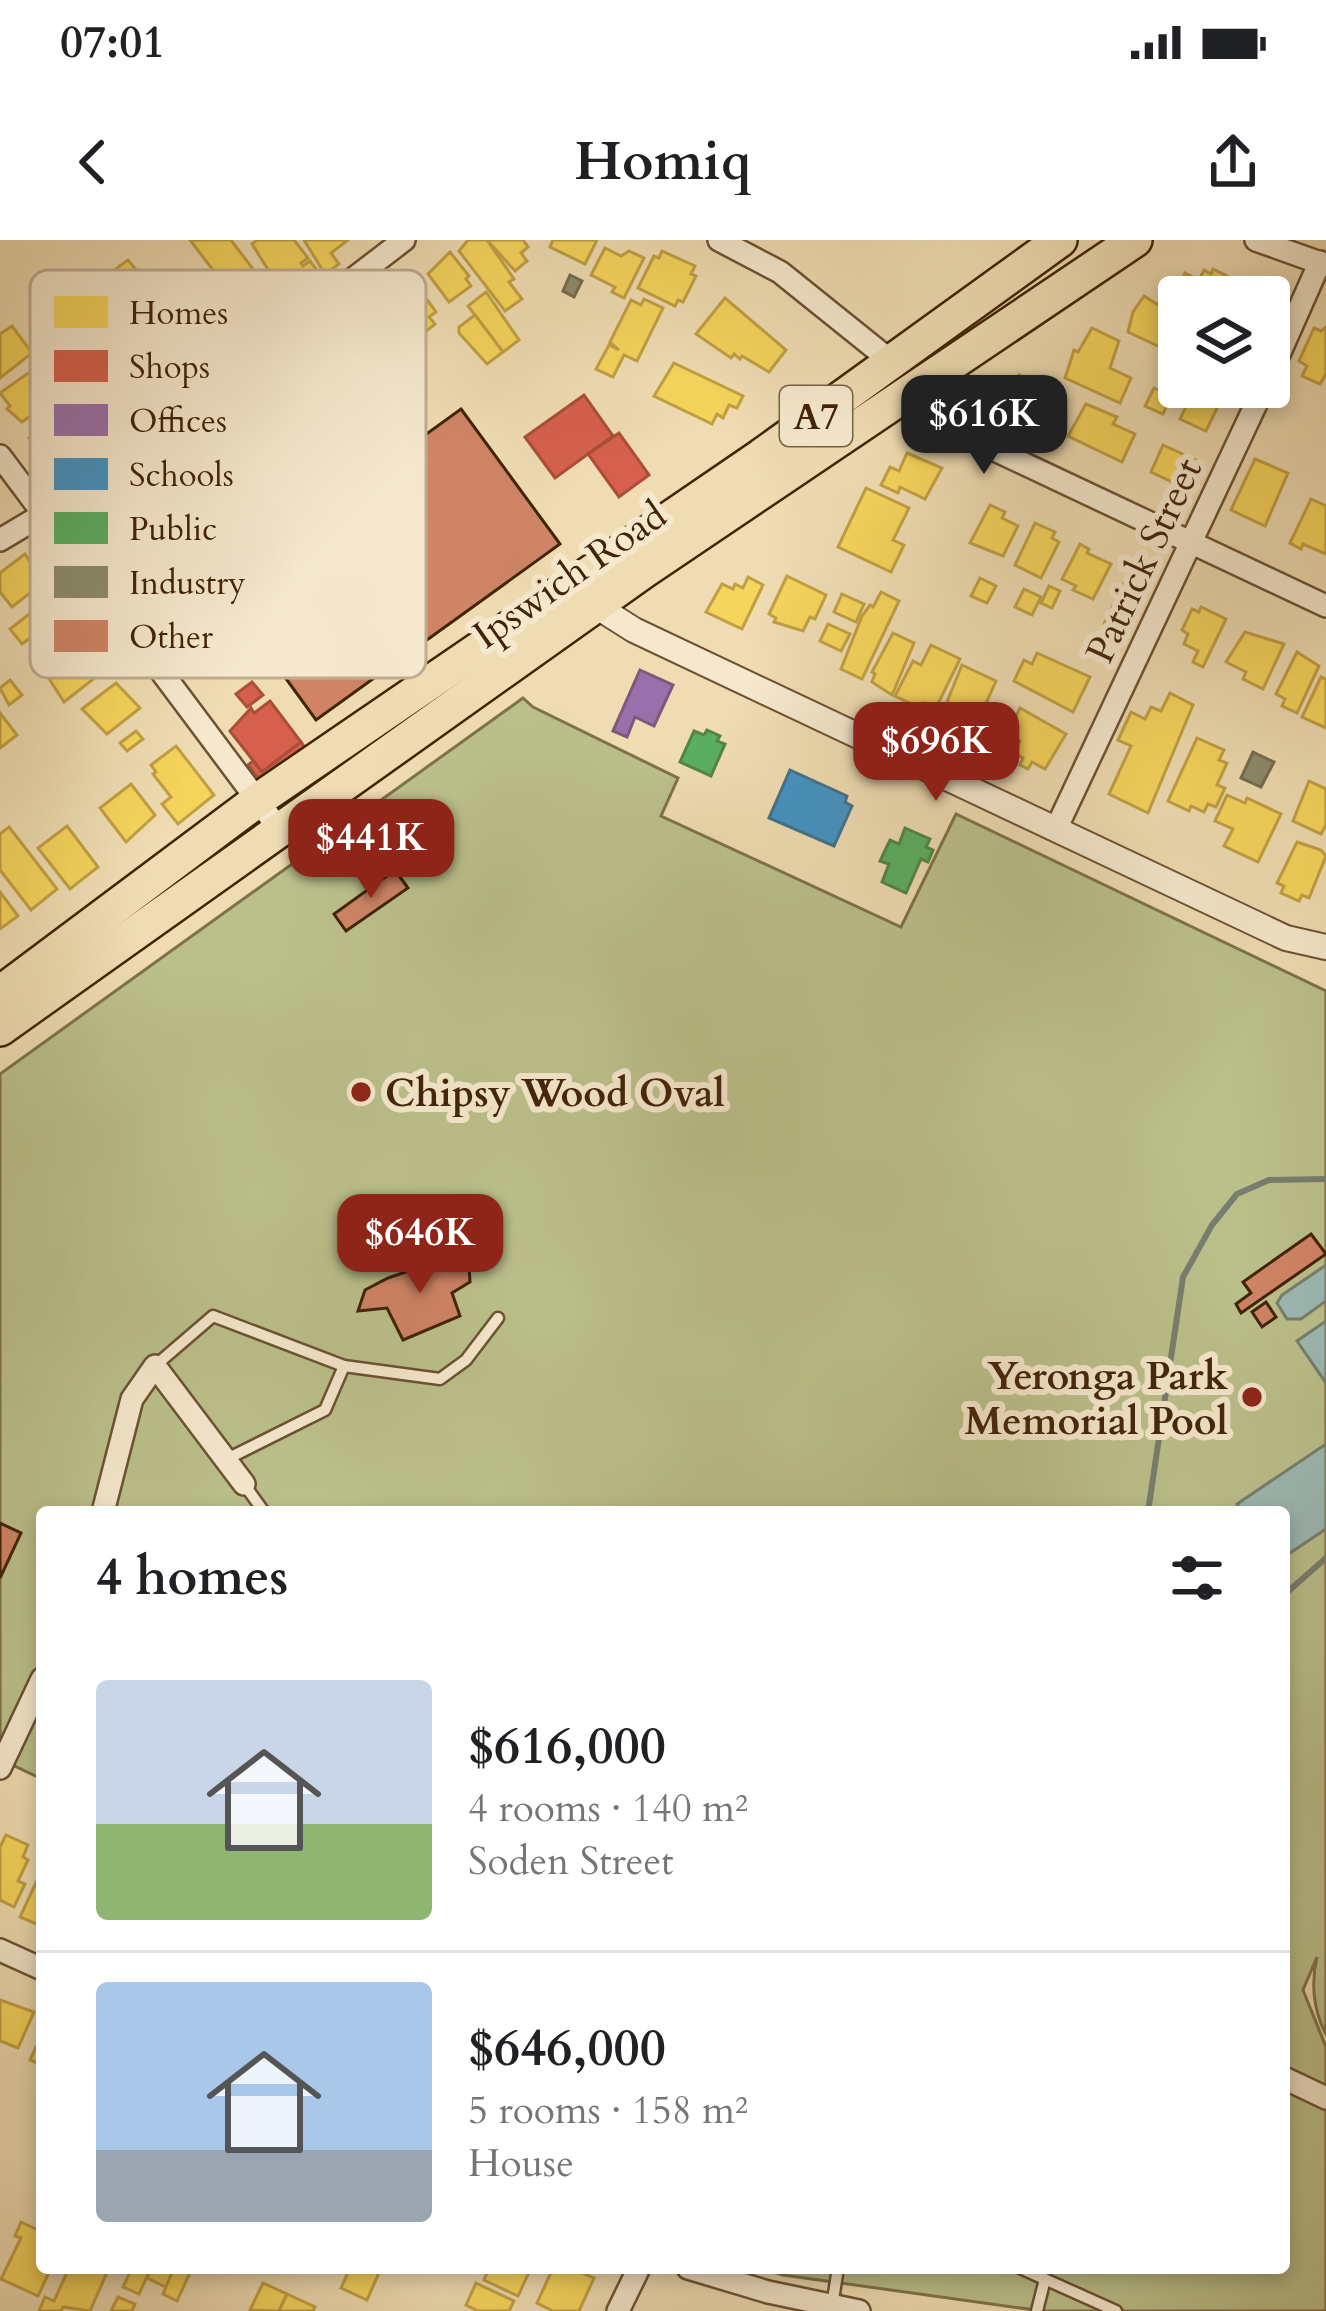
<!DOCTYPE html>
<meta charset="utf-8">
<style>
body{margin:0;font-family:Cardo,serif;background:#f2f2f2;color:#202124;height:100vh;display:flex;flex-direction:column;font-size:45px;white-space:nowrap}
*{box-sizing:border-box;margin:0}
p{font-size:39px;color:#757577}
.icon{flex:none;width:66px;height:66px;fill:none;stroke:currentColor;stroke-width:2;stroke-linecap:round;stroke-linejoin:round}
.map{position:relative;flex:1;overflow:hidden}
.panel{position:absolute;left:36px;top:1266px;width:1254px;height:768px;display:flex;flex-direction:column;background:#fff;border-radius:12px;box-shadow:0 6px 18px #0003}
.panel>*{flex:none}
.tools{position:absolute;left:1158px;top:36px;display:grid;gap:24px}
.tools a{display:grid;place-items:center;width:132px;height:132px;border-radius:12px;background:#fff;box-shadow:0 6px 18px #0003;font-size:60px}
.price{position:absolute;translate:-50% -102px;padding:0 27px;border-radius:24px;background:#8f2418;color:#fff;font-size:39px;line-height:78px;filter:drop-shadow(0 3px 6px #0008)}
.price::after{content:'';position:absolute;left:50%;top:72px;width:36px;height:27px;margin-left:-18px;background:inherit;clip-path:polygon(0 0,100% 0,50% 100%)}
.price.current{background:#222;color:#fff}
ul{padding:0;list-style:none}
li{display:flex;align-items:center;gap:36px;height:300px;padding:0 60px}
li+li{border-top:3px solid #e0e0e0}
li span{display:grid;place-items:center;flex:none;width:336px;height:240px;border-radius:12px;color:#555}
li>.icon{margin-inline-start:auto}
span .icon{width:144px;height:144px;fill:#fffc;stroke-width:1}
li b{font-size:51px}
h2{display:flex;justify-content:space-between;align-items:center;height:144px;padding:0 60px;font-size:51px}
.status{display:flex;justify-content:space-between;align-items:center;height:84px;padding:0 60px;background:#fff;direction:ltr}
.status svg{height:33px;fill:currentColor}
header{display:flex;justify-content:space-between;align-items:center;height:156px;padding:0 60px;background:#fff;font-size:54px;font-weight:700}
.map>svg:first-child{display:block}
</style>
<div class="status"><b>07:01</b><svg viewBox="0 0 49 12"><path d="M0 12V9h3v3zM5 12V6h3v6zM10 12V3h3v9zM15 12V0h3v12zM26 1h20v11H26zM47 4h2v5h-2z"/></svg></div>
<header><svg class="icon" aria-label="back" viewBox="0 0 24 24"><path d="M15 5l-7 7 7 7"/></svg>Homiq<svg class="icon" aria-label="share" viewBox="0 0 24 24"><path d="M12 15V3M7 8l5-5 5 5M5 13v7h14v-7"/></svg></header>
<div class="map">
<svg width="1326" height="2071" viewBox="0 0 1326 2071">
<rect width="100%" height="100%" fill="#efdcb2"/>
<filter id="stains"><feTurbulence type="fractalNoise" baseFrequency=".00167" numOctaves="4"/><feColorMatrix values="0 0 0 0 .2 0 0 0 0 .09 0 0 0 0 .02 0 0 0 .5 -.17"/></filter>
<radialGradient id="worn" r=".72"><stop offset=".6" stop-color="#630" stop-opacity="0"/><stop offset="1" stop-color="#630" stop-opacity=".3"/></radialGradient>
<!-- green -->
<path fill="#bbc08b" stroke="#7e724a" stroke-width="3" d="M523 458 533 467 678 538 661 576 901 687 956 574 1326 751V1794C1313 1771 1311 1741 1317 1717L1303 1750 1326 1807V2071H1042L783 2035 761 2028H1284V1272H42V1539L0 1519V834Z"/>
<!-- water -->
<g fill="#9cbab4" stroke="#787e6f" stroke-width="3">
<polygon points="1326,1025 1326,1061 1301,1079 1287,1079 1277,1063 1282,1055"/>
<polygon points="1326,1081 1326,1143 1297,1101"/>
<polygon points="1326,1204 1326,1289 1284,1317 1284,1272 1243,1272 1237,1264"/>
</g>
<!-- homes -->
<g fill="#f6d55c" stroke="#c0a043" stroke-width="3">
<polygon points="190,0 231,0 259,37 265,33 288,64 277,72 273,66 256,78 246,65 242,68"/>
<polygon points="257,0 294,0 308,18 301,23 303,26 310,21 322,37 314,43 305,31 279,47 252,4"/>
<polygon points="304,0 348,0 331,13 339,24 325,34"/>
<polygon points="468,0 487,0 514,39 509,42 522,59 505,71 459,11"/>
<polygon points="487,0 523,0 528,7 521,13 527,21 515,31"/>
<polygon points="553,0 597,0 585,24 550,7"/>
<polygon points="605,8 621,16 629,11 644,18 624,58 612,52 615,47 591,35"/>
<polygon points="662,11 695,26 691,34 696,36 683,62 678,60 675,66 638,48 654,16 659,18"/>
<polygon points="450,12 469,36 466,39 471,46 449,62 428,34"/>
<polygon points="128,20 141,36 145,33 161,54 139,71 143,75 131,84 127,80 120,85 91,47"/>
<polygon points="1213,29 1227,36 1224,43 1248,51 1246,57 1193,57 1177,50 1185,33 1199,40 1204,30 1211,34"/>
<polygon points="403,46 418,58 423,54 436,72 429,77 435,84 424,93 419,85 406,95 386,69 390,66 385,60"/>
<polygon points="486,52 519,100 503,112 468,66"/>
<polygon points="1144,56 1174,75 1169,87 1172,95 1162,108 1128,92 1133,72"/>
<polygon points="725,58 786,110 769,132 742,116 740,119 734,114 731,118 696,94"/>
<polygon points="644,59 663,68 637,121 624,115 613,137 596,129 609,105 619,110 610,102 631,60 641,65"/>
<polygon points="475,75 503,112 487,124 459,93 459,87"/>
<polygon points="12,86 32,113 0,138 0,94"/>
<polygon points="1326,87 1326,134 1320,144 1302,136 1307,126 1299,121 1314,88 1321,91"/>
<polygon points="1092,88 1119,101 1110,128 1131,138 1120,163 1065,138 1074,110 1078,112"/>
<polygon points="674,123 743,156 737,168 729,165 723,178 717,174 712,184 654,156"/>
<polygon points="31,131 44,140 48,137 60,154 22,182 7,169 10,166 0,153"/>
<polygon points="1019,135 1064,157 1057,173 1066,177 1058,193 1016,174 1025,156 1012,150"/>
<polygon points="1195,147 1221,160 1206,191 1180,179"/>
<polygon points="1154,148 1171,156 1163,174 1145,166"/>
<polygon points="1086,164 1117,177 1113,184 1135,194 1122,222 1068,196"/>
<polygon points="66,171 92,206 56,233 29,198"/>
<polygon points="1163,205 1200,222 1187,249 1151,232"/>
<polygon points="907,213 942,228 925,259 900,247 898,253 881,245 890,227 899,231"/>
<polygon points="1255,219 1288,233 1265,286 1231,270"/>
<polygon points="866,248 909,268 893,300 904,305 891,332 838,307"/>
<polygon points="1311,259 1326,266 1326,314 1303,304 1301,309 1290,303"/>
<polygon points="990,265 1005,272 1002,278 1018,286 1003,316 970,303"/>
<polygon points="1035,283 1055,292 1052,298 1059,302 1041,338 1015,325"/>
<polygon points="1080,304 1089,309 1087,313 1111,324 1093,359 1073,350 1076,346 1062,339"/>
<polygon points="25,314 43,343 12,367 0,352 0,333"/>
<polygon points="787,336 826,355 815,379 810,377 803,391 774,382 776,378 769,374"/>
<polygon points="748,337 763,345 742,389 706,372 722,344 733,349 735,344 743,348"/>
<polygon points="1127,337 1148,351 1130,388 1119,383 1116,389 1104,384"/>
<polygon points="980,338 996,346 987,363 971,356"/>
<polygon points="1049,346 1060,351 1052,368 1041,363"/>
<polygon points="1024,349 1041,357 1032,375 1015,367"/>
<polygon points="881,352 899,361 862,439 841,429 862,376 870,365 873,367"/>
<polygon points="55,354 72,383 38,409 30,398 22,404 10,389"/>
<polygon points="842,354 864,364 856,382 834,372"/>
<polygon points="1201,367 1226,379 1203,427 1193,422 1198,411 1184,404 1188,394 1182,390 1192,369 1199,372"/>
<polygon points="828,384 850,394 841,411 820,401"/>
<polygon points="79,392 95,412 102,406 115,422 64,462 39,423"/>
<polygon points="1245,392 1284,404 1263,449 1243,439 1246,432 1226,422"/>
<polygon points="893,393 914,403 892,455 872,442 875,434 872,432"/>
<polygon points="931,405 960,419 936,468 925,463 922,469 895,456 913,421 921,425"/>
<polygon points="1297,412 1319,426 1297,473 1282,466 1285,459 1276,454"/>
<polygon points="1037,413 1090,437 1073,472 1014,441 1024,420 1032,424"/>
<polygon points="962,425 996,441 971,497 940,479"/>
<polygon points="1321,437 1326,439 1326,488 1302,477"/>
<polygon points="10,440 22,455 9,465 0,448"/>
<polygon points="116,443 140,468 107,494 82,469"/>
<polygon points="1170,453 1193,465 1148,573 1109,554 1131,506 1118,500 1131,472 1145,479 1151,467 1161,471"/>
<polygon points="1020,468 1066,494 1045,529 1032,522 1028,529 1020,525 1023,518 1015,514 1020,501 1007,495"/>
<polygon points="0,473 17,495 0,508"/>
<polygon points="136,491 143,499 127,511 120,503"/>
<polygon points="1197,498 1224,510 1219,520 1227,523 1217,545 1225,548 1216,567 1208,564 1204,572 1191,566 1189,571 1168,561"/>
<polygon points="176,506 214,555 178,584 162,564 171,557 153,534 156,532 151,525"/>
<polygon points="1309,541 1326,549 1326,585 1321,594 1293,581"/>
<polygon points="131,544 155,575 126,602 100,568"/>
<polygon points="1227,555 1245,563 1247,558 1281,574 1258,622 1224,606 1233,589 1215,581"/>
<polygon points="67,586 98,627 70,649 38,608"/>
<polygon points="9,587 57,649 31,670 0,630 0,594"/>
<polygon points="1297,602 1321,610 1326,616 1309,658 1302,655 1299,661 1281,653 1284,646 1277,643"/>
<polygon points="0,652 18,676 0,689"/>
<polygon points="6,1595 28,1605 23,1617 28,1620 18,1641 25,1644 14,1667 0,1660 0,1607"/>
<polygon points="39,1636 42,1638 41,1686 20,1677"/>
<polygon points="0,1760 34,1772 18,1808 0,1801"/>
<polygon points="42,1794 42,1825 30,1820"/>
<polygon points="21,1982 42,1992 42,2028 51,2028 38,2056 1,2039 21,1998 15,1996"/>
<polygon points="69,2028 109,2028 90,2071 63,2067 61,2071 39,2071 45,2057 54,2061"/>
<polygon points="132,2028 151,2028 139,2054 123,2047"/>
<polygon points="151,2028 174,2028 166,2047 147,2038"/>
<polygon points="174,2028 192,2028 177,2061 163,2054"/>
<polygon points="350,2028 381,2028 367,2060 341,2048"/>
<polygon points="489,2028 531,2028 518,2056 484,2040"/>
<polygon points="553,2028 571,2028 594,2038 579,2071 553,2071 537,2063"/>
<polygon points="263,2043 287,2054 279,2071 250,2070"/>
<polygon points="476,2043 514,2061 509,2071 478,2071 466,2065"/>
<polygon points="287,2054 315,2067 313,2071 279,2071"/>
<polygon points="118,2057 135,2064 132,2071 111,2071"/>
</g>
<!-- shops -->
<g fill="#d6604d" stroke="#a94e38" stroke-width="3">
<polygon points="584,155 613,196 555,238 525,197"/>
<polygon points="619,193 649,235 619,257 588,214"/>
<polygon points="252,442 263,455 247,467 236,454"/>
<polygon points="270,461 301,502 262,532 230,491 251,468 254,473"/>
<polygon points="301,502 306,509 265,539 256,536 248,525 253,521 262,532"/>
</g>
<!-- offices -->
<polygon fill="#9970ab" stroke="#7f597a" stroke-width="3" points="640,430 673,445 654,486 635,477 627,497 613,491"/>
<!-- schools -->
<polygon fill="#4393c3" stroke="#42728b" stroke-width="3" points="790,530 847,556 845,562 852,566 834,606 769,578"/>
<!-- public -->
<g fill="#5aae61" stroke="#528546" stroke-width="3">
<polygon points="707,490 720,496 717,501 725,504 711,536 680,522 694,491 704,495"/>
<polygon points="905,588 930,599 926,607 933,610 928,622 921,619 906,653 882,642 889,624 880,621 890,600 899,604"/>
</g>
<!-- industry -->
<g fill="#8c8c6e" stroke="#766d4f" stroke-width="3">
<polygon points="570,35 582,41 574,57 563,51"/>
<polygon points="1253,512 1274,522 1261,547 1241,538"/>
</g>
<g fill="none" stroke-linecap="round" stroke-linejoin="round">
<!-- stream -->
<g stroke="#787e6f" stroke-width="6">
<polyline points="1148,1272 1183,1037 1212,985 1237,954 1269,940 1326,939"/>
<polyline points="1284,1355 1326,1318"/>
</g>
</g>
<!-- building -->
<g fill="#cf8466" stroke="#412408" stroke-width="3">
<polygon points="461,169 560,304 316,480 239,374 284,341 263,312"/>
<polygon points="395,630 408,648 346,691 334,674"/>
<polygon points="1311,994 1326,1014 1241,1073 1236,1064 1251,1053 1243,1042"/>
<polygon points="455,1015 469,1024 470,1042 452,1053 460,1076 403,1100 387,1068 358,1071 365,1050 388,1038"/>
<polygon points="1266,1062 1276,1077 1262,1087 1252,1072"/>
<polygon points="0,1283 21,1293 0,1338"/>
</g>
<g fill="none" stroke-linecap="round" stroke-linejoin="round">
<defs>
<g id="service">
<polyline points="156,1125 213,1076 344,1126 440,1139 466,1120 498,1078"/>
<polyline points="227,1219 325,1170 344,1126"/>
<polyline points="244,1244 264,1272"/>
<polyline points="1020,2028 1116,2071"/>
<polyline points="724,2037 745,2028"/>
<polyline points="832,2066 838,2028"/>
<polyline points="1037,2071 1045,2039"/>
</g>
<g id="minor">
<polyline points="719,0 780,32 892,122"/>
<polyline points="1256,0 1326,25"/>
<polyline points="1269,137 1320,22"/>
<polyline points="899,160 912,171 1326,366"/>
<polyline points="0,216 279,589"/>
<polyline points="0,300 52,269 404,0"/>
<polyline points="1056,589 1264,147"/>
<polyline points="103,1272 132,1159 155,1126 244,1244"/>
<polyline points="0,1528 42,1439"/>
<polyline points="0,1710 42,1729"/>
<polyline points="1284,1838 1326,1858"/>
<polyline points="688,2028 768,2052 859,2071"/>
<polyline points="618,2071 638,2030"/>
</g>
<polyline id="tertiary" points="585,359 634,390 1286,698 1326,707"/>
<g id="trunk">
<polyline points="0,753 258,560 761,216 1060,0"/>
<polyline points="0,789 644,331 1135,0"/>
</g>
</defs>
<!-- service casing -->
<use href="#service" stroke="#6c5232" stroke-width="15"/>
<!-- minor casing -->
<use href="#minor" stroke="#6c5232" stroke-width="26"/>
<!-- tertiary casing -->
<use href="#tertiary" stroke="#6c5232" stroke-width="28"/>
<!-- trunk casing -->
<use href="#trunk" stroke="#412408" stroke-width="38"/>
<!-- service -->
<use href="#service" stroke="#f5e8cd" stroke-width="10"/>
<!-- minor -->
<use href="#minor" stroke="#f5e8cd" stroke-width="21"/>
<!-- tertiary -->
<use href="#tertiary" stroke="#f5e8cd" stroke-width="24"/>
<!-- trunk -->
<use href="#trunk" stroke="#efdcb2" stroke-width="33"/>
</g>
<!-- markers -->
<g fill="#8f2418" stroke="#f5e8cd" stroke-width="4.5">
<circle cx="361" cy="852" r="12"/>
<circle cx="1252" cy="1157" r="12"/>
</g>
<g text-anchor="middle" stroke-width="12" stroke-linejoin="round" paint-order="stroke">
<!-- shield labels -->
<rect fill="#f5e8cd" stroke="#775f43" stroke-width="3" x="780" y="146" width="72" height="60" rx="9"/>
<g font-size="36" font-weight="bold" fill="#412408">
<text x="816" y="189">A7</text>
</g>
<!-- street labels -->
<g font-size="39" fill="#412408" stroke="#f5e8cd">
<text transform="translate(1143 320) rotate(-65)" y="14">Patrick Street</text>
<text transform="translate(569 334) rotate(-35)" y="14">Ipswich Road</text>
</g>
<!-- poi labels -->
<g font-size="39" font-weight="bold" fill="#412408" stroke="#f5e8cd" text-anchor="start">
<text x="385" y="866">Chipsy Wood Oval</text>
<text x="1228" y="1149" text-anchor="end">Yeronga Park<tspan x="1228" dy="45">Memorial Pool</tspan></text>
</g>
</g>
<!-- legend -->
<rect x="30" y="30" width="396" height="408" rx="18" fill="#f5e8cd" stroke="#bfad92" stroke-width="3"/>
<rect x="54" y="56" width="54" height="32" fill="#f6d55c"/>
<rect x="54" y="110" width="54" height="32" fill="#d6604d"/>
<rect x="54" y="164" width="54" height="32" fill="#9970ab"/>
<rect x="54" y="218" width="54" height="32" fill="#4393c3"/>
<rect x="54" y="272" width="54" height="32" fill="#5aae61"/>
<rect x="54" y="326" width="54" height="32" fill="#8c8c6e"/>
<rect x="54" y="380" width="54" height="32" fill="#cf8466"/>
<g font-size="33" fill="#412408">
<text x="129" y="84">Homes</text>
<text x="129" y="138">Shops</text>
<text x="129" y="192">Offices</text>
<text x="129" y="246">Schools</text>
<text x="129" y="300">Public</text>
<text x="129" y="354">Industry</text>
<text x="129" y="408">Other</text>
</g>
<rect width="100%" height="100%" filter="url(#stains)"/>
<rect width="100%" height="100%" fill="url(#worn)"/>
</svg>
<div class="tools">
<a><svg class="icon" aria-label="layers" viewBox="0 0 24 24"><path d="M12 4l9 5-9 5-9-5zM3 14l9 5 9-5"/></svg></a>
</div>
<b class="price current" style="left:984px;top:237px">$616K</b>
<b class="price" style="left:936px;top:564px">$696K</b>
<b class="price" style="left:371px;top:661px">$441K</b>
<b class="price" style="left:420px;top:1056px">$646K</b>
<section class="panel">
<h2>4 homes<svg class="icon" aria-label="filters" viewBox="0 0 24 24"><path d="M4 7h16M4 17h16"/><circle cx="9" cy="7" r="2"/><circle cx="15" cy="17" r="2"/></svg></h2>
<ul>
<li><span style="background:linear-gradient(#c9d6e8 60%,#8fb573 0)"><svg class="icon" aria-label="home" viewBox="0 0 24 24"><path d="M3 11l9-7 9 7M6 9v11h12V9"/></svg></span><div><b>$616,000</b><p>4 rooms · 140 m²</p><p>Soden Street</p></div></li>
<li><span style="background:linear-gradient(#a9c7e8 70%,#9aa5b1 0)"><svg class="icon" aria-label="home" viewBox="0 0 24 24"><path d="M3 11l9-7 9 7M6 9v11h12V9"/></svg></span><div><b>$646,000</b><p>5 rooms · 158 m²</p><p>House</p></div></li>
</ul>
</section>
</div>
